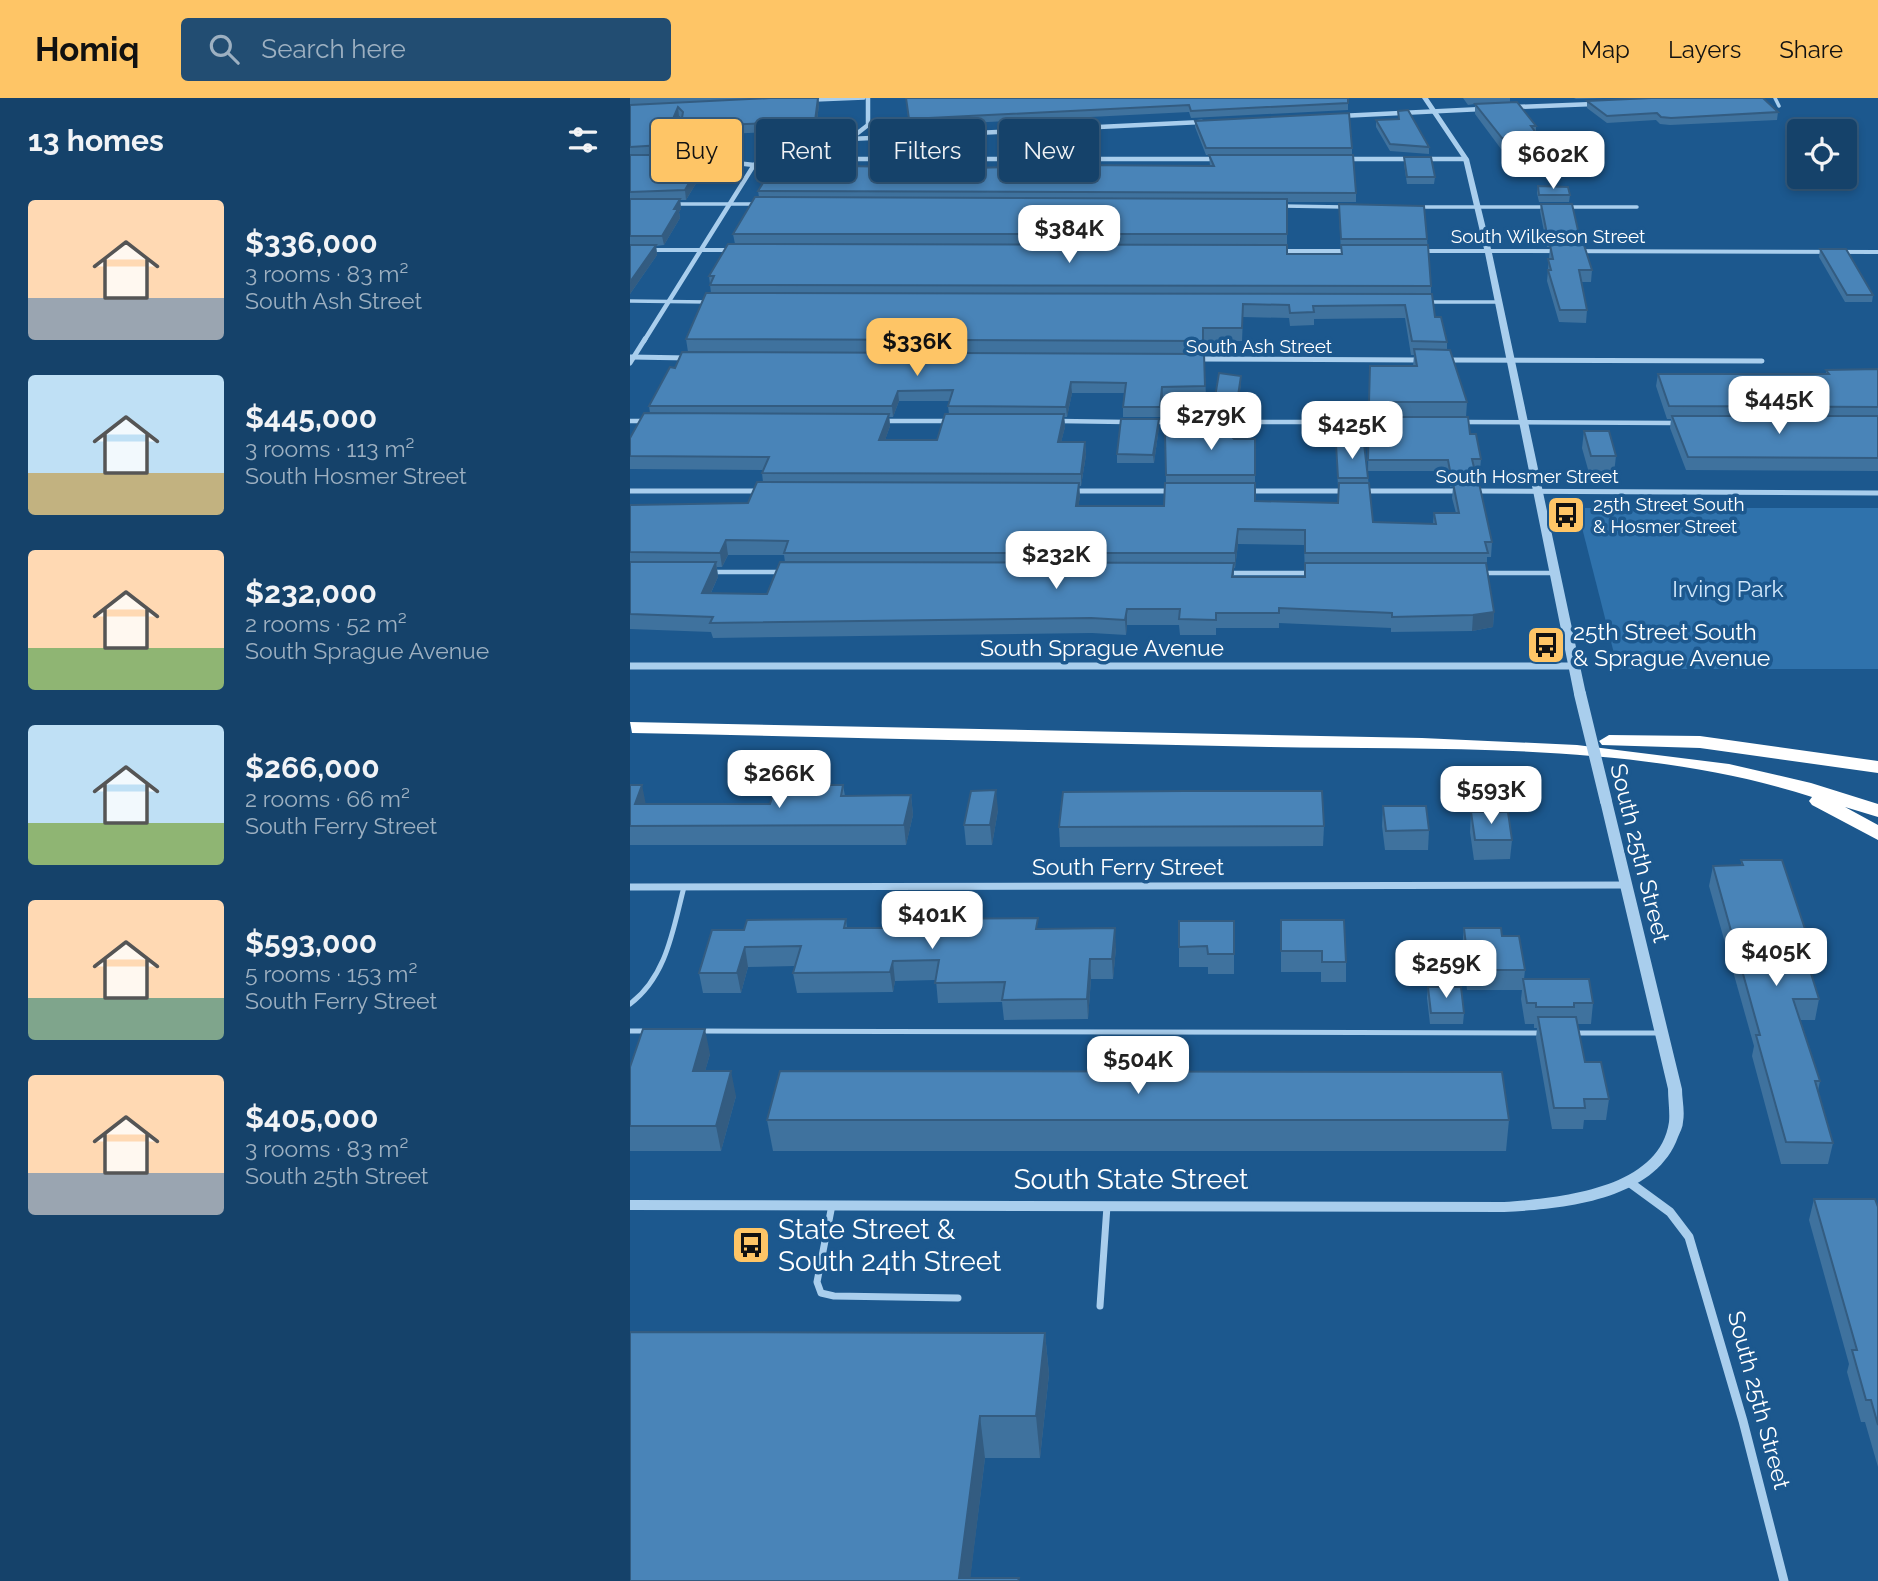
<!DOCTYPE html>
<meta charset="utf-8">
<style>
body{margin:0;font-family:Raleway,sans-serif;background:#224d72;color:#f1f3f6;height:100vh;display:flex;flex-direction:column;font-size:26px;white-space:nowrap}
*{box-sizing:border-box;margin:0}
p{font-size:23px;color:#9db0c1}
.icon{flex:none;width:38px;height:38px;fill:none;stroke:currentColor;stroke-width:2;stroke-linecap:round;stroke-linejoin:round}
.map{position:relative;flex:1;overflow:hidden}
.panel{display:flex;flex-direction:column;background:#15426a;width:630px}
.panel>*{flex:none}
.top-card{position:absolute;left:21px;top:21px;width:665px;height:63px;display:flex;gap:14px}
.controls{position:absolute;left:1157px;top:21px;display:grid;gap:14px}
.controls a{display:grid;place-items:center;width:70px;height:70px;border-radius:7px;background:#15426a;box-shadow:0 4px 10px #0003,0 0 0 2px #345b7e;font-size:35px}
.price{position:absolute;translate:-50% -60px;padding:0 16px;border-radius:14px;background:#fff;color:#222;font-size:23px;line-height:46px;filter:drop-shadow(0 2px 4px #0008)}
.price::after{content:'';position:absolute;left:50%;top:42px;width:21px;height:16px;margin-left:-10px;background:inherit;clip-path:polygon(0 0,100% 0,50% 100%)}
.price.current{background:#fec566;color:#111}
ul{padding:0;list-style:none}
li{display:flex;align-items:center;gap:21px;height:175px;padding:0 28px}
li span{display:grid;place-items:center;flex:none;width:196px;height:140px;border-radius:7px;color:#555}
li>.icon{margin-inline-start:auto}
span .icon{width:84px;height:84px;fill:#fffc;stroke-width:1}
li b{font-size:30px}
h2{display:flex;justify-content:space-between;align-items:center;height:84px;padding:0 28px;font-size:30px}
.chip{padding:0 24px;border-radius:7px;background:#15426a;box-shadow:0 4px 10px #0003,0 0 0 2px #345b7e;font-size:24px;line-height:63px}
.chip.current{background:#fec566;color:#111}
header{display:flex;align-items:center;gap:42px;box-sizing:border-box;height:98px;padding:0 35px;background:#fec566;color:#111}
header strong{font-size:33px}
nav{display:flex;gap:38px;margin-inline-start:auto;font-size:24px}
.search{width:490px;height:63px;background:#224d72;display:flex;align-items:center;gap:18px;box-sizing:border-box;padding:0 24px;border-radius:7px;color:#9db0c1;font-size:26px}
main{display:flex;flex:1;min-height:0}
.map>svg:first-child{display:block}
</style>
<header>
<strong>Homiq</strong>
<div class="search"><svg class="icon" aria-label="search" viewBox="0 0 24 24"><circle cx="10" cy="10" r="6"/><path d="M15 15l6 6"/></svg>Search here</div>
<nav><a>Map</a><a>Layers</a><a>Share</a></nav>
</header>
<main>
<section class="panel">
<h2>13 homes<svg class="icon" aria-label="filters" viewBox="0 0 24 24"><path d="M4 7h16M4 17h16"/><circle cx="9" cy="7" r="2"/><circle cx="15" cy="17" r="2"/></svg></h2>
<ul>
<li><span style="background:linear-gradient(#ffd9b3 70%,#9aa5b1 0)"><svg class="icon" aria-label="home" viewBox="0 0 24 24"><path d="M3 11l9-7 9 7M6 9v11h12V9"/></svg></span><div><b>$336,000</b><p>3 rooms · 83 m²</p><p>South Ash Street</p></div></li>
<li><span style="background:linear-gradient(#bfe0f5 70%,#c2b280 0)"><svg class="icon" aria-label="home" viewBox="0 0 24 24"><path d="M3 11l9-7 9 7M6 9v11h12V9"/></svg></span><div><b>$445,000</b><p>3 rooms · 113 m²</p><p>South Hosmer Street</p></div></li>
<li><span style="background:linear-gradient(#ffd9b3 70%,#8fb573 0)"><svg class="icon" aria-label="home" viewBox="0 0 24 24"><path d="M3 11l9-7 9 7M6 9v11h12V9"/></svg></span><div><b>$232,000</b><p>2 rooms · 52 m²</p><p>South Sprague Avenue</p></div></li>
<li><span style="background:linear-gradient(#bfe0f5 70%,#8fb573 0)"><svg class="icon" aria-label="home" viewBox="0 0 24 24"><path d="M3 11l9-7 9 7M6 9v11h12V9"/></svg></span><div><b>$266,000</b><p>2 rooms · 66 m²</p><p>South Ferry Street</p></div></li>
<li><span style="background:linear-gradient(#ffd9b3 70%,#7fa58c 0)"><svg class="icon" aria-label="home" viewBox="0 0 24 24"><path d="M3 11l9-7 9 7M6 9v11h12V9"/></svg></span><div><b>$593,000</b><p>5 rooms · 153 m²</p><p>South Ferry Street</p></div></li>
<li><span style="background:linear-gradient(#ffd9b3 70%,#9aa5b1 0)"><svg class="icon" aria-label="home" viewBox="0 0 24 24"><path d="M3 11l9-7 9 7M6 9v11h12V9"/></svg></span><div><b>$405,000</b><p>3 rooms · 83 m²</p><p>South 25th Street</p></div></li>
</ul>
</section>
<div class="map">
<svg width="1248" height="1483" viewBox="0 0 1248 1483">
<rect width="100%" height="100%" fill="#1c588e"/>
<!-- green -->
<polygon fill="#2f72ac" points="947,410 1248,410 1248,571 988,571"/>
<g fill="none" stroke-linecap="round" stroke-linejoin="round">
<!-- service-far3 -->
<g stroke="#a9ceed" stroke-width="3.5">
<polyline points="1145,0 1149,8"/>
<polyline points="185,2 234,0"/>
<polyline points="49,33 50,22"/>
<polyline points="44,106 125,106"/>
<polyline points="653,108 713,109"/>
<polyline points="789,109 916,109"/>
<polyline points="936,109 1007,109"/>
<polyline points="0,203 77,204"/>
<polyline points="798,204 870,204"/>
</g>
<!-- service-far2 -->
<g stroke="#a9ceed" stroke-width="4.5">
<polyline points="0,323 16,323"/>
<polyline points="254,323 317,323"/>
<polyline points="429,323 496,324"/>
<polyline points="523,324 587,324"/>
<polyline points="600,324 744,324"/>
<polyline points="831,324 1045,325"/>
<polyline points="80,474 151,474"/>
<polyline points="598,475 679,475"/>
<polyline points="854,475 924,475"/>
</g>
<!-- service-far1 -->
<g stroke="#a9ceed" stroke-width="5">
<path d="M0 906C37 878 43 831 54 789"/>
<polyline points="0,933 18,933"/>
<polyline points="70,933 914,935"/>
<polyline points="945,935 1029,935"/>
</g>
<!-- service -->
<g stroke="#a9ceed" stroke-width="7">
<polyline points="202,1107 187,1184 191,1195 204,1198 328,1200"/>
<polyline points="470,1208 477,1108"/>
</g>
<!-- minor-far3 -->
<g stroke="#a9ceed" stroke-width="4.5">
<polyline points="885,9 964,6"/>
<polyline points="710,18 852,11"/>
<polyline points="220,41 572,24"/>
<polyline points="182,52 219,61 586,61"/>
<polyline points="70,61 124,67"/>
<polyline points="714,61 782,61"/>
<polyline points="794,61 836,61"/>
<polyline points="124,67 220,41 238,27 238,0"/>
<polyline points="14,243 124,67"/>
</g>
<!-- minor-far2 -->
<g stroke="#a9ceed" stroke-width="5">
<polyline points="0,259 59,260"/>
<polyline points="568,261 790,262"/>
<polyline points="816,262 1132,263"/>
<polyline points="0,265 15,241"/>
<polyline points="0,393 132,393"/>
<polyline points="442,393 542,393"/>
<polyline points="617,393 717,393"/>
<polyline points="732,393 832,393"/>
<polyline points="844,393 1248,395"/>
</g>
<!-- minor-far1 -->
<g stroke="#a9ceed" stroke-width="7">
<polyline points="0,568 945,568"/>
<polyline points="0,789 996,787"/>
</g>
<!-- minor -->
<polyline stroke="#a9ceed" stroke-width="9" points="999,1084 1040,1114 1059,1139 1113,1323 1154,1483"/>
<!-- tertiary -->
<g fill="#a9ceed" fill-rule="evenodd">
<polygon points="792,0 798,0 839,61 861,151 1248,152 1248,156 862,155 956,596 954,598 950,599 944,596 855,155 784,155 780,153 784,151 854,151 833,61"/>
<polygon points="0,150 108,150 112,152 108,154 0,154"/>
<polygon points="638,151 728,151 732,153 728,155 638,155"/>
<path d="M976 699 982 703 1052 991C1052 1001 1055 1013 1053 1024 1053 1029 1050 1034 1048 1039 1025 1103 932 1111 874 1114L0 1112V1102L874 1104C927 1100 1029 1092 1039 1024 1040 1014 1038 1001 1038 991L970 703Z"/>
</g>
<!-- motorway -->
<g fill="#fff" fill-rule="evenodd">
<path d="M0 624 792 640 947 647 1099 666 1181 685 1248 706V719L1215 709 1248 727V742L1182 707 1179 703 1182 699C1012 644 816 652 639 649 426 645 214 639 2 635Z"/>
<polygon points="979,637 1070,638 1248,663 1248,675 1070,650 972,647 969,643"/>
</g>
<!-- tertiary-bridge -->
<polyline stroke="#a9ceed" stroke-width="12" points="950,596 976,703"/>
</g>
<!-- wall -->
<g fill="#3f729e" fill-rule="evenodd">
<polygon points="0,0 188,0 189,6 186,32 96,36 83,57 43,57 42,48 50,31 52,20 49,18 33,57 77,67 56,102 50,102 51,111 49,114 50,120 34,147 26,148 27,157 0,196"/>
<polygon points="276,0 718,5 718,12 561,20 559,14 279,28"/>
<polygon points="833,0 880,0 880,4 906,28 906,34 909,39 908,49 871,51 845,16 845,6 838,7"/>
<polygon points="944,0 974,0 946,1"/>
<polygon points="957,3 1148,14 1147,22 1040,27 1030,26 1026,22 977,25 957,10"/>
<polygon points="768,13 799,49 799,56 760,53 746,29 746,22 768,22"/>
<polygon points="565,23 722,50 722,56 576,57 565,29"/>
<path d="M579 57 726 95V104H657V156H711L709 113 797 141 801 188V196L805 219 817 244V252L837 304 836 319 840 336 851 361 850 372H845L846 378V385L862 444 861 459H857V468L864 514 863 529 842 533 761 534V530L649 525V530H586V537H550L549 527H497L496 537 462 535 83 540 81 534 0 531V407L118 405 133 384 132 375 133 372 0 371V340L20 315 19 308 574 256 576 298 533 299 530 319H493V309L494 295H442L437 319H434L435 329 431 344H455L456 357 451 388H449L450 399 448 408H534L536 385 535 337 578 338 583 318V311L611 278V286L606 320H604L603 340 604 341H625V403L708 405 709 389H708L706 346 738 380 743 424 803 426 804 415H826L822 400 823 389H820L817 373H738L740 268H783L784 257H781L775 220 684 221V227L660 228 659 220 613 219 612 243H573L574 256 58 254 56 241 81 195 79 178 105 146 103 136 129 99 128 93 343 70 580 68ZM269 303H320L318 308 319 316 307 342H255L260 328 259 319H263ZM608 446 674 447 675 479H604V470H605ZM98 457H154L155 464 137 496 81 495 88 479 87 469H92Z"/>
<polygon points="774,59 805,79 804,86 777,86 774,66"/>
<polygon points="908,88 940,97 939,104 909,104 907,95"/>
<polygon points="911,106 950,141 950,147 962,172 961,184 952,184 957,212 956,225 929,224 917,183 920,149 917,149 910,113"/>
<polygon points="1190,151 1243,197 1242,204 1215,204 1189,159"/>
<polygon points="1248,271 1248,373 1056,372 1040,330 1041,321 1037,321 1026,288 1028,276 1196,276 1196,272"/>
<polygon points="529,321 529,329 524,365 487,365 487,356"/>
<polygon points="954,333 986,358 984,375 959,375 952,350"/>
<polygon points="0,687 16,706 140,706 213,687 215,698 281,697 283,717 276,747 0,747"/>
<polygon points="753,708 799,732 798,752 755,752 752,728"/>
<polygon points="368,712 362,747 336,747 334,727"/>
<polygon points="841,714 882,742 880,761 844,762 840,734"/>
<polygon points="694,728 693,748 430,749 429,729"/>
<polygon points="1111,762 1176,834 1173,849 1189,901 1185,922 1170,922 1190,983 1188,993 1203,1045 1198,1066 1151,1066 1122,958 1124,948 1079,788 1083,768 1111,767"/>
<polygon points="216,821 217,830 409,831 486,850 483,881 461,881 458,921 374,922 372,904 308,905 306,882 265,883 263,894 167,895 163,875 165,868 118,869 111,895 73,895 69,875 114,832"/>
<polygon points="651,822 716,864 716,884 691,884 691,874 651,874"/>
<polygon points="604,823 604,876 578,876 578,869 549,869 549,849"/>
<polygon points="834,830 872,838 895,872 894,881 963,905 961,926 947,926 955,964 979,1001 976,1022 954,1022 953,1031 922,1031 906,940 907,930 904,930 904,926 895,926 891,901 892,892 837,892 832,850"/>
<polygon points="798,889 834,915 833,926 800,926 797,900"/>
<polygon points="80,956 75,973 106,998 91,1053 0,1053 0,969"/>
<polygon points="137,1022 879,1022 876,1053 143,1053"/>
<polygon points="1184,1101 1248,1109 1248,1369 1235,1324 1231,1324 1217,1274 1219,1266 1179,1122"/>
<polygon points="415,1235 419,1276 410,1360 355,1360 340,1480 0,1483"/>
</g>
<!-- shaded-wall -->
<g fill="#335c81">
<polygon points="188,0 189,6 186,32 185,23"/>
<polygon points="48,9 49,18 33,57 32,47"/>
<polygon points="94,27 96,36 83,57 81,48"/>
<polygon points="75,57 77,67 56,102 55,92"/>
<polygon points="50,101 51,111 49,114 50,120 34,147 32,138 44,111"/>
<polygon points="26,147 27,157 0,196 0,184"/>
<polygon points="611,278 611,286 606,320 606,311"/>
<polygon points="441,284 442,295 437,319 436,309"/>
<polygon points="532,289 533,299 530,319 530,309"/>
<polygon points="268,293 269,303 263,319 262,308"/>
<polygon points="259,316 260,328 251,354 249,342"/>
<polygon points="434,316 435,329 428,357 428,344"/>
<polygon points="604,318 604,329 602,350 601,338"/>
<polygon points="529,321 529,329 524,365 523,357"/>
<polygon points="455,344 456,357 451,388 451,376"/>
<polygon points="449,385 450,399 446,422 446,408"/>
<polygon points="608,431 608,446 605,470 605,455"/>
<polygon points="96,442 98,457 92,469 90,455"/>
<polygon points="86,464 88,479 74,510 72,495"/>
<polygon points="497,511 497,527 496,537 495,522"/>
<polygon points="864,514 863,529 842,533 843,517"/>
<polygon points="12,687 16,707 5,706"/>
<polygon points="366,692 368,712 362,747 360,727"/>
<polygon points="281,697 283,717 276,747 274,727"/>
<polygon points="485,830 486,850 483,881 482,861"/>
<polygon points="115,849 118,869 111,895 107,875"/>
<polygon points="460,861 461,881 458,921 457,901"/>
<polygon points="263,863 265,883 263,894 260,874"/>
<polygon points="75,931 80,956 68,998 63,973"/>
<polygon points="101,973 106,998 91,1053 86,1028"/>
<polygon points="415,1235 419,1276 410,1360 406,1318"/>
<polygon points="350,1318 355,1360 340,1483 329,1480"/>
</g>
<!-- building -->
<g fill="#4984b8" stroke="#335c81" stroke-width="2">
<polygon points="140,0 188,0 185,23 94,27 81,48 42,48 50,31 53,14 48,9 32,47 0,49 0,7"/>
<polygon points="276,0 718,0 718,5 561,13 559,7 279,21"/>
<polygon points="1021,0 1133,0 1148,14 1041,20 1031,19 1027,15 977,18 957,3"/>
<polygon points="887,4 906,28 901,28 909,39 872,40 845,6"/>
<polygon points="778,12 799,49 760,46 746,22 769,21 768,13"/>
<polygon points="719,15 722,50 576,50 565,23"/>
<polygon points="0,57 75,57 55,92 0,94"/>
<polygon points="579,57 723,57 726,95 128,93 144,67 343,70 445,67 584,68"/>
<polygon points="774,59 801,59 805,79 777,79"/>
<polygon points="908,88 938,89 940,97 909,97"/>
<polygon points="125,99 657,101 657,136 103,136"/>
<polygon points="0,101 50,101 44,111 48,111 32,138 0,138"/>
<polygon points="709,106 794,108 797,141 711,141"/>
<polygon points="911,106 942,106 950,141 918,141"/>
<polygon points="98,146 657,147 657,156 712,156 711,147 798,147 801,188 80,187 84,178 79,178"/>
<polygon points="0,147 26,147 0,184"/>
<polygon points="920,147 954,147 962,172 949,172 957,212 930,212 918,172 921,172 918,161 923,161"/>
<polygon points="1190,151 1216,151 1243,197 1217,197"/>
<polygon points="76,195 802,196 805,219 811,219 817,244 782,243 775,207 683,208 684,214 660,215 659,207 613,206 612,230 573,230 573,243 56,241"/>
<polygon points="784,251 820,252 837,304 739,304 740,268 787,268"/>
<polygon points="52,254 574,256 575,288 532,289 530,309 493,309 496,285 441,284 436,309 318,308 323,292 268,293 262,308 19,308 40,269 45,270"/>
<polygon points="1248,271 1248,309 1039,308 1028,276 1199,276 1196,272"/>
<polygon points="589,275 611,278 606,311 583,311"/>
<polygon points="14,315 259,316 249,342 307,342 315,316 434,316 428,344 455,344 451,376 132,375 139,359 0,358 0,340"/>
<polygon points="582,318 604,318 601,338 604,341 625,341 625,377 536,377 535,337 578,338"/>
<polygon points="1042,318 1248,318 1248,360 1058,359"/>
<polygon points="739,319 838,319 840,336 846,336 851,361 842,361 846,378 821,378 818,362 738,362"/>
<polygon points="491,321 529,321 523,357 487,356"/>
<polygon points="954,333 979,333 986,358 961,358"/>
<polygon points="706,346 734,346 738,380 708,380"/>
<polygon points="127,384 449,385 446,408 534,408 535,385 625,385 625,403 708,405 709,385 739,385 743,424 806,426 804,415 829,415 823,385 849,385 862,444 855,444 858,455 675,455 675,432 608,431 605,455 154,455 158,443 96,442 90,455 0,454 0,407 118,405"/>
<polygon points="0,464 86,464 72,495 137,496 150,464 604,465 602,479 675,479 675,465 856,465 864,514 843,517 762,519 762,515 649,510 649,515 586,515 586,522 549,521 550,511 497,511 495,522 461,520 80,525 83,519 0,516"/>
<polygon points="0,687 12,687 5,706 140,706 146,687 213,687 211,698 281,697 274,727 0,728"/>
<polygon points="366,692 360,727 334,727 341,693"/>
<polygon points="554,693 692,693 694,728 429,729 433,694"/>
<polygon points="753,708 796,708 799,732 756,733"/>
<polygon points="841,714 878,714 882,742 845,742"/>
<polygon points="1111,762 1152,762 1176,834 1168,834 1189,901 1163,901 1190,983 1185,983 1203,1045 1156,1044 1126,937 1130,937 1083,768 1113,767"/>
<polygon points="408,820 406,831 485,830 482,861 460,861 457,901 372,902 375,884 305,885 309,862 263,863 260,874 163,875 171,848 115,849 107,875 69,875 82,832 114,832 117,822 216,821 214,830 263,830 265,821"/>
<polygon points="651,822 714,822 716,864 692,864 692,853 651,853"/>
<polygon points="549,823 604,823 604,856 578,856 577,848 549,849"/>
<polygon points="834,830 871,830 872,838 889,838 895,872 839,872"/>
<polygon points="893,881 959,881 963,905 944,905 944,909 906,909 906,905 897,905"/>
<polygon points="798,889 831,889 834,915 801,915"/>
<polygon points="908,919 946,919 955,964 971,964 979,1001 954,1001 955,1010 924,1010"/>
<polygon points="13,931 75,931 63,973 101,973 86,1028 0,1028 0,969"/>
<polygon points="150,973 872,974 879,1022 137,1022"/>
<polygon points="1184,1101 1245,1101 1248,1109 1248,1327 1241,1302 1236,1302 1222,1252 1227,1252"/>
<polygon points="0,1234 415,1235 406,1318 350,1318 329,1480 389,1480 388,1483 0,1483"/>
</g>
<!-- icons -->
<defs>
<symbol id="bus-square" viewBox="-11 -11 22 22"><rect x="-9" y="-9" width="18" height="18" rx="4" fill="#fec566" stroke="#1c588e"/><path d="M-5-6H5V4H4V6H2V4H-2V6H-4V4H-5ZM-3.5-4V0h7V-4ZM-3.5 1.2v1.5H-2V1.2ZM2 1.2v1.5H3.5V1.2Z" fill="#111"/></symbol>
</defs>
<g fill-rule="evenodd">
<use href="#bus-square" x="914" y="395" width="44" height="44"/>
<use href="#bus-square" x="894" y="525" width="44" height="44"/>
<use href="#bus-square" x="99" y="1125" width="44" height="44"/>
</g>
<g text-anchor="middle" stroke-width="7" stroke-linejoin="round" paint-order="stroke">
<!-- far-street labels -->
<g font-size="19" fill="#fff" stroke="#1c588e">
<text x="918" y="145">South Wilkeson Street</text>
<text x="629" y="255">South Ash Street</text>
<text x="897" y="385">South Hosmer Street</text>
</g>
<!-- far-poi labels -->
<g font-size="19" fill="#fff" stroke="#1c588e" text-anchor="start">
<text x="963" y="413">25th Street South<tspan x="963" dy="22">&amp; Hosmer Street</tspan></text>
</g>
<!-- park labels -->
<g font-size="23" fill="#cfe6fa" stroke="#1c588e">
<text x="1098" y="499">Irving Park</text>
</g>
<!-- poi labels -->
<g font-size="23" fill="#fff" stroke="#1c588e" text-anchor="start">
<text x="943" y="542">25th Street South<tspan x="943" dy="26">&amp; Sprague Avenue</tspan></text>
</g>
<!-- street labels -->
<g font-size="23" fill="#fff" stroke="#1c588e">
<text x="472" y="558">South Sprague Avenue</text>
<text transform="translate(1010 755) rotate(76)" y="8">South 25th Street</text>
<text x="498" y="777">South Ferry Street</text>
<text transform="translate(1129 1302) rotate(75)" y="8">South 25th Street</text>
</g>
<!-- near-street labels -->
<g font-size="28" fill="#fff" stroke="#1c588e">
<text x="501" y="1091">South State Street</text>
</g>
<!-- near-poi labels -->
<g font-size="28" fill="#fff" stroke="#1c588e" text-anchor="start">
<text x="148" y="1141">State Street &amp;<tspan x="148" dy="32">South 24th Street</tspan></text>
</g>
</g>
</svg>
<div class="controls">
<a><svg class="icon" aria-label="locate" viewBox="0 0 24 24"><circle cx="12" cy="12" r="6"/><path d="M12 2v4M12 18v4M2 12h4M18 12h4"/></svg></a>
</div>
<b class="price" style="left:923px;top:93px">$602K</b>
<b class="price" style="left:439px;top:167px">$384K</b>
<b class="price current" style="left:287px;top:280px">$336K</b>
<b class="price" style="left:1149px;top:338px">$445K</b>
<b class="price" style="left:581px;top:354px">$279K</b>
<b class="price" style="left:722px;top:363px">$425K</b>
<b class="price" style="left:426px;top:493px">$232K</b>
<b class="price" style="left:149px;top:712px">$266K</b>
<b class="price" style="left:861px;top:728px">$593K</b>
<b class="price" style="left:302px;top:853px">$401K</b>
<b class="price" style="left:1146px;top:890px">$405K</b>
<b class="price" style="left:816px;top:902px">$259K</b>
<b class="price" style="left:508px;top:998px">$504K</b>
<div class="top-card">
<a class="chip current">Buy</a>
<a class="chip">Rent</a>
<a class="chip">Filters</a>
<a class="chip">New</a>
</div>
</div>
</main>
